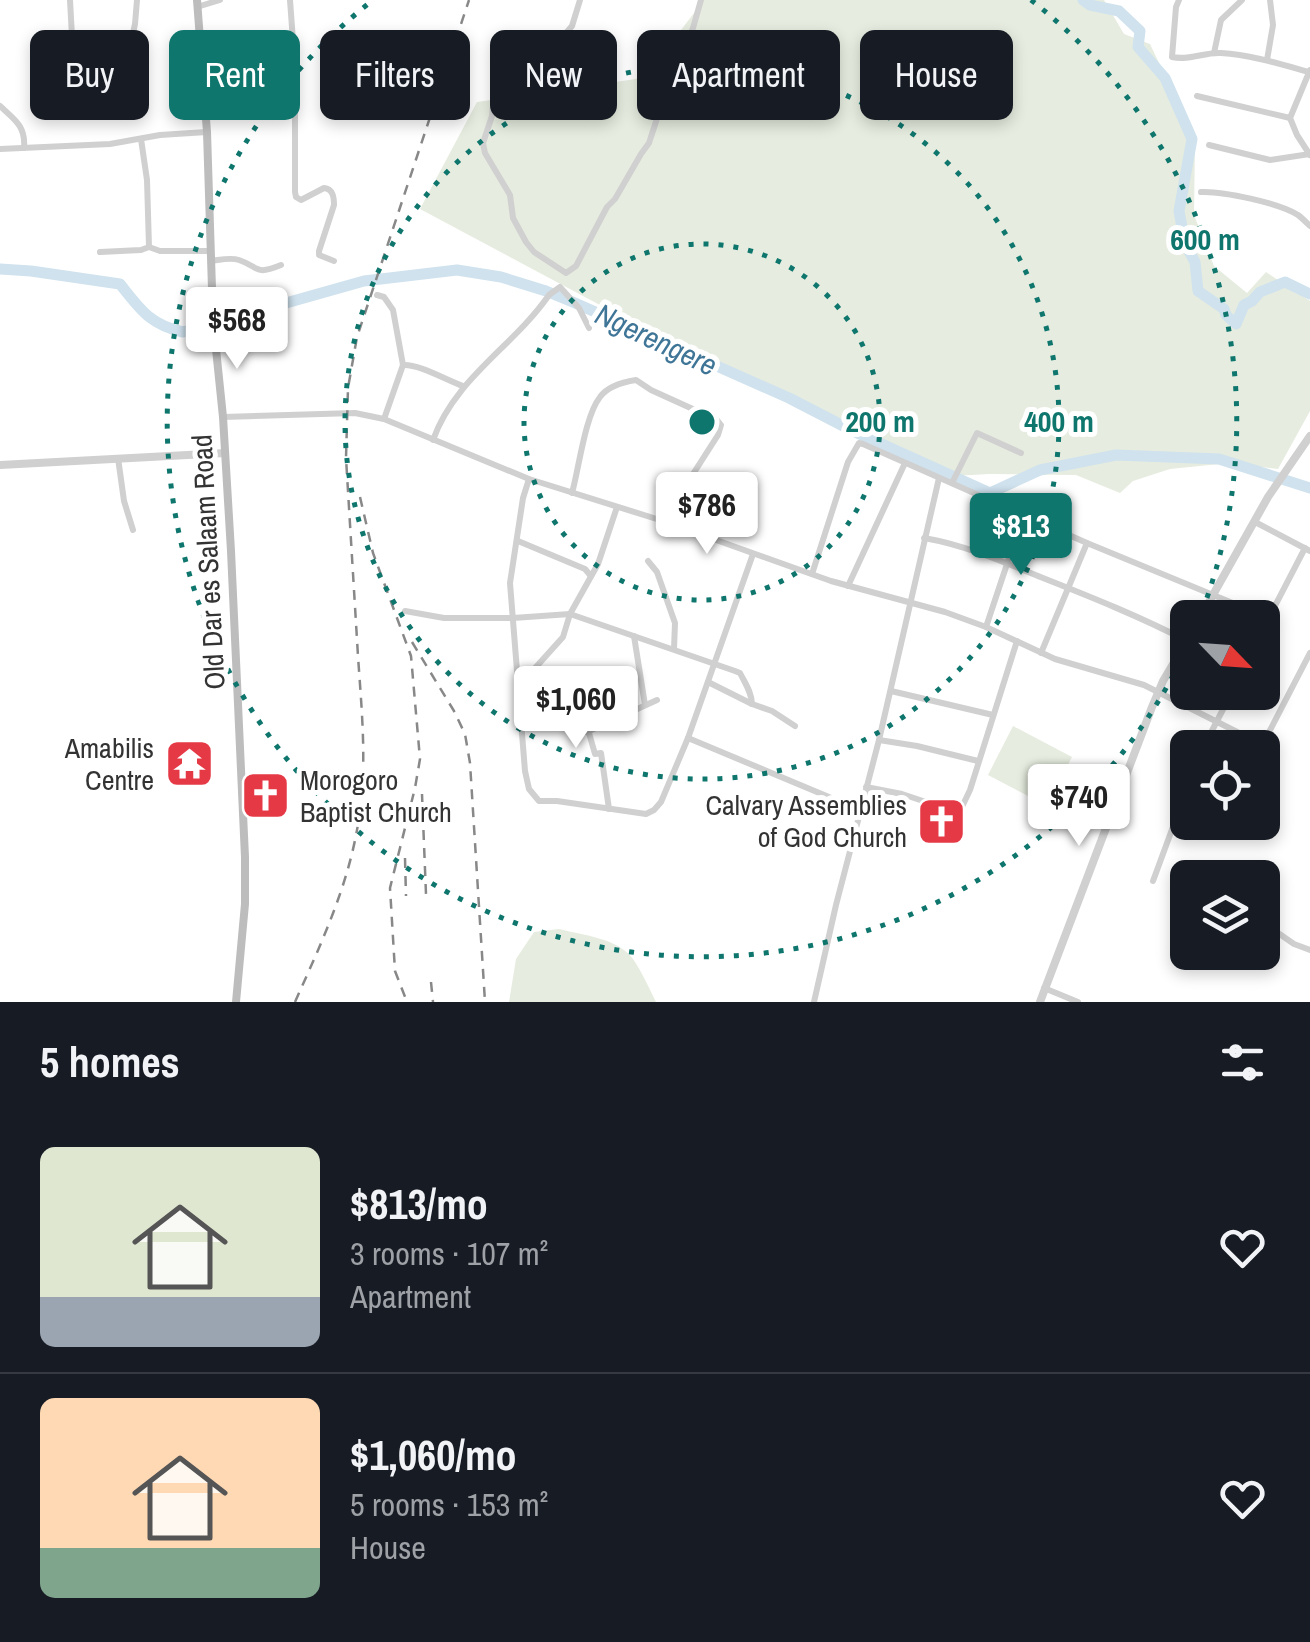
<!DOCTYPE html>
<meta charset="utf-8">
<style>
body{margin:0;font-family:"Archivo Narrow",sans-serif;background:#20242c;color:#f1f3f6;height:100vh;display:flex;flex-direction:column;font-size:38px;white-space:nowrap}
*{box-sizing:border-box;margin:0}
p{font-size:32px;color:#9ea1a6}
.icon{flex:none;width:55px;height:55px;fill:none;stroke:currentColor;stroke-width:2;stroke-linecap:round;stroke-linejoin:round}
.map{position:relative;height:1002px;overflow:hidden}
.panel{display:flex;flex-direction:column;background:#171b24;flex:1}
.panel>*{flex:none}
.hud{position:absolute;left:30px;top:30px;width:1250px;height:90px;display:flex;gap:20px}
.needle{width:65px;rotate:115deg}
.tools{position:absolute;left:1170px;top:600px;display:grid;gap:20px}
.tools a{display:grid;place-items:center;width:110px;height:110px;border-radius:15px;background:#171b24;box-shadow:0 5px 15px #0003;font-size:50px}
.price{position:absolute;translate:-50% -85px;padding:0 22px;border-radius:10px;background:#fff;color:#222;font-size:32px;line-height:65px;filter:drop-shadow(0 2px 5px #0008)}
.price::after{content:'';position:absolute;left:50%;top:60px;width:30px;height:22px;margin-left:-15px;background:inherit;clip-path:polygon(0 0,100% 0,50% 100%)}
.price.on{background:#0f766e;color:#fff}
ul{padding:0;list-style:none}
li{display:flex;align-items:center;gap:30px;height:250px;padding:0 40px}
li+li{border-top:2px solid #363941}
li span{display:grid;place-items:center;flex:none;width:280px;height:200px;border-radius:15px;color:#555}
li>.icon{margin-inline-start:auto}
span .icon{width:120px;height:120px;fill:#fffc;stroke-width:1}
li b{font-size:42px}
h2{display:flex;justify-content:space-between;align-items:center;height:120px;padding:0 40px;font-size:42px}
.pill{padding:0 35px;border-radius:15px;background:#171b24;box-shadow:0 5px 15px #0003;font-size:35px;line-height:90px}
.pill.on{background:#0f766e;color:#fff}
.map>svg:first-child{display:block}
</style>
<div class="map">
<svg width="1310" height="1002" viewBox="0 0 1310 1002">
<rect width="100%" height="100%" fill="#fff"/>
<!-- green -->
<g fill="#e6ecdf">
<polygon points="704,0 1104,0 1124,34 1150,44 1195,139 1194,215 1214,266 1247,293 1266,272 1310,301 1310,411 1278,469 1229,463 1170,469 1133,481 1120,493 1076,475 989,474 934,477 703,360 420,209 477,102 636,79 668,47"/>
<polygon points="1013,726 1072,757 1047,806 988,775"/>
<path d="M559 929C582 935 618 938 633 959 642 972 649 988 656 1002H509L516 959 534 932Z"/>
</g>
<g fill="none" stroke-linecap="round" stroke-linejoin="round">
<!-- river -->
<g stroke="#cfe2ee" stroke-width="11">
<polyline points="1083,0 1090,5 1119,11 1140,31 1138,47 1165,78 1192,139 1179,211 1185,244 1195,262 1198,291 1224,309 1226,315 1236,324 1244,305 1252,301 1260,292 1285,282 1310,294"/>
<path d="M0 269 31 271 120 284C140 309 150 325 183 332L364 281 457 270 501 277 546 291 575 303 789 398 853 431 990 493 1040 470 1116 455 1219 459 1310 488"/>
</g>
<!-- minor -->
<g stroke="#d0d0d0" stroke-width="6">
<polyline points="70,0 75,91 87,100 97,101"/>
<path d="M290 0 295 68V192L296 197 301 200 324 188C333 189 334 197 334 205L319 251V255L334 261"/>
<polyline points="580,0 572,26 566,33 553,39 542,40 533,46 499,84 494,95 492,116 483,143 485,153 510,195 513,218 526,242 534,252 566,273 576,266 607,207 615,199 641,154 649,143 667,88 693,28 701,0"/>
<path d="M1179 0 1176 7 1172 57C1189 61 1204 52 1221 53 1251 55 1280 64 1309 72"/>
<polyline points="197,7 220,0"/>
<polyline points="73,46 129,52 135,24 137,0"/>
<polyline points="1214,53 1221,20 1242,0"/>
<polyline points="1267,60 1273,25 1270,0"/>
<polyline points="1310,70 1290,118 1297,135 1310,155"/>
<polyline points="1197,96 1290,118"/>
<path d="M0 106C14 119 26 126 24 148"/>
<polyline points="1209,145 1270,160 1310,154"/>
<polyline points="0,149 110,144 160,135 207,132"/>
<path d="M1201 192C1222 191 1280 203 1298 215 1302 218 1306 222 1310 226"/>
<polyline points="149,247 160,251 211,251"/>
<polyline points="100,252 141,250 149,247 147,180 141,139"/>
<path d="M211 261C220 260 230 257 239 260 260 267 254 276 281 265"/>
<polyline points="377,295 384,297 393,310 403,365 384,419"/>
<path d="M403 365C419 364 446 380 463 386"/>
<polyline points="223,417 355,413 384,419 529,479 663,521 831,581 945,612 986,627 1055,659 1144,685 1259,743 1266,738 1310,653"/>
<path d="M433 440C455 378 513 347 549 295L560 287 579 308 589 328"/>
<polyline points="118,458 124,501 133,530"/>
<polyline points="529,479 523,498 510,583 525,771 529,789 539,801 557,801 646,814 654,810 661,802 688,738 753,554"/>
<polyline points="952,483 977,433 1021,453"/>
<path d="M572 493C579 468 585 416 600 397 608 386 623 382 636 380L651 390 717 420 721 425 718 435 663 521"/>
<polyline points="1255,522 1310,551"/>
<path d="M924 538C965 545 1004 562 1043 578 1091 597 1141 617 1187 641"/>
<polyline points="518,541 585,569 590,575"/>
<polyline points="648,561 657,572 675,623 674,649"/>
<polyline points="812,574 848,462 859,443 863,444 1087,543 1269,618"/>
<polyline points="848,586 905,463"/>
<path d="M405 611 444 618H513L570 614 735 671 740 673C745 683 752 693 752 704"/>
<polyline points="986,627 1017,534 1027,515"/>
<polyline points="1262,631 1305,548"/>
<polyline points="634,636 645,705"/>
<polyline points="1041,653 1087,543"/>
<polyline points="708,682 752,704 772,711 795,726"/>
<polyline points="521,691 527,677 563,637 570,614 598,564 617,507"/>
<polyline points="891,691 993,715"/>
<polyline points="521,711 553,717 589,733 595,754 601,753 609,809"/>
<polyline points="587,732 657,700"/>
<polyline points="688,738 860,810"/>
<polyline points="879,740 917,746 978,761"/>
<polyline points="1203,748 1232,692"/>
<polyline points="866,787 902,794 956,812 960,811 970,790 1017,641"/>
<polyline points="1153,881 1188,786"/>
<polyline points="1268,926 1294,944 1310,950"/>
<polyline points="1044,988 1078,1002"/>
<polyline points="814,1002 836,905 879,740 939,478"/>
</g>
<!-- tertiary -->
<g stroke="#d0d0d0" stroke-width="8">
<polyline points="0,465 225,453"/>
<polyline points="1200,618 1268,497 1310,436"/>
<polyline points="1040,1002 1152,707 1163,681 1188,639"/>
</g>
<!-- secondary -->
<polyline stroke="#bdbdbd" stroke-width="8" points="197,0 207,132 213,320 223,417 231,551 245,857 245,904 236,1002"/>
<!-- rail -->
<g stroke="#888" stroke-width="2.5" stroke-dasharray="10 8" stroke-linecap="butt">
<polyline points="360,497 373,553 411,656 420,759 415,788 390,888 395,971 407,1002"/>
<polyline points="412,642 454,711 465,734 470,763 485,1002"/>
<polyline points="422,794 426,894"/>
<polyline points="405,858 406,896"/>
<polyline points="431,982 433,1002"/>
<path d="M295 1002C320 946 346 891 357 830 368 772 362 715 358 656 354 590 350 524 346 458L348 388 357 337 469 0"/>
</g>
</g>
<!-- distance rings -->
<g fill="none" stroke="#0f766e" stroke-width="5" stroke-dasharray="5 10">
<circle cx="702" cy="422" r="178"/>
<circle cx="702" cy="422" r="357"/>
<path d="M1187 648A535 535 0 1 1 373 0M1031 0A535 535 0 0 1 1201 614"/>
</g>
<!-- icons -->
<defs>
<symbol id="temple-square" viewBox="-11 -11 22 22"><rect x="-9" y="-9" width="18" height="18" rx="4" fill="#e63946" stroke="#fff"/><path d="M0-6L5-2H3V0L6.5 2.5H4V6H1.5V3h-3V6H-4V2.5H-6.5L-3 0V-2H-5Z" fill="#fff"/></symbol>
<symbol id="church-square" viewBox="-11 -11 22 22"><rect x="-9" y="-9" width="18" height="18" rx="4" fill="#e63946" stroke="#fff"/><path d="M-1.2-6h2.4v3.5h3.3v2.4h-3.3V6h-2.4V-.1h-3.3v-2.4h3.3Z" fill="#fff"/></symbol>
</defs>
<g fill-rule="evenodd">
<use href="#temple-square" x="162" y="736" width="55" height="55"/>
<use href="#church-square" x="238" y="768" width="55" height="55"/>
<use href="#church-square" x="914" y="794" width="55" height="55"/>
</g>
<g text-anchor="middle" stroke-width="10" stroke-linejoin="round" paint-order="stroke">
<!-- street labels -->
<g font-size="28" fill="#333" stroke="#fff">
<text transform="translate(208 562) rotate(-93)" y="10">Old Dar es Salaam Road</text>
</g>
<!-- poi labels -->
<g font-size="28" fill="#333" stroke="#fff" text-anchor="end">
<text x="154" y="758">Amabilis<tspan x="154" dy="32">Centre</tspan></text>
<text x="300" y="790" text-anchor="start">Morogoro<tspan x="300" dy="32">Baptist Church</tspan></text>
<text x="907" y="815">Calvary Assemblies<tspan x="907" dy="32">of God Church</tspan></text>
</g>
<!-- water labels -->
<g font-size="30" font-style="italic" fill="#3f7597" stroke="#fff">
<text transform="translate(656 340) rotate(25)" y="10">Ngerengere</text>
</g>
</g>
<circle cx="702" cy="422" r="15" fill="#0f766e" stroke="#fff" stroke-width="5"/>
<g font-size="30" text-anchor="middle" font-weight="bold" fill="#0f766e" stroke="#fff" stroke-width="10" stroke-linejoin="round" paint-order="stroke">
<text x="1205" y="250">600 m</text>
<text x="880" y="432">200 m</text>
<text x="1059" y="432">400 m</text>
</g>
</svg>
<div class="tools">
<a><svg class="needle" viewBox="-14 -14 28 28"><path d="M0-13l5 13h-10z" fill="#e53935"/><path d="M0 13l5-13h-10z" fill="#9ea1a6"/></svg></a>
<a><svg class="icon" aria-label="locate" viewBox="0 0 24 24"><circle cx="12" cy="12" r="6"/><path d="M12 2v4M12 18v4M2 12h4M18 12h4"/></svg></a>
<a><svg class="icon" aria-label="layers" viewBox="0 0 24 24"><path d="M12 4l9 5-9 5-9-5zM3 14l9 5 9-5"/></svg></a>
</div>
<b class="price" style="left:237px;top:372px">$568</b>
<b class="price" style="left:707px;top:557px">$786</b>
<b class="price on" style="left:1021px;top:578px">$813</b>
<b class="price" style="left:576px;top:751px">$1,060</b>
<b class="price" style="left:1079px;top:849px">$740</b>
<div class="hud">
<a class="pill">Buy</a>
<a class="pill on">Rent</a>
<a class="pill">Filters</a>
<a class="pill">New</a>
<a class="pill">Apartment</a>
<a class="pill">House</a>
</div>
</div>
<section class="panel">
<h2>5 homes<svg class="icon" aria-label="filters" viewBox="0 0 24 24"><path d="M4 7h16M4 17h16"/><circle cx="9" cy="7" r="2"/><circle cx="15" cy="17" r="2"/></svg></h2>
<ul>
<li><span style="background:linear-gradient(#dfe7d0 75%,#9aa5b1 0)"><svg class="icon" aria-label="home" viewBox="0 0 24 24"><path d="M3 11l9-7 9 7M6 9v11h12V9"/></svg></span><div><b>$813/mo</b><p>3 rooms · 107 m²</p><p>Apartment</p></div><svg class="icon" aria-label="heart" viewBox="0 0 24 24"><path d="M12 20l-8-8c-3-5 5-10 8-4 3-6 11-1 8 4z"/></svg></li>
<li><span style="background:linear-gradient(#ffd9b3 75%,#7fa58c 0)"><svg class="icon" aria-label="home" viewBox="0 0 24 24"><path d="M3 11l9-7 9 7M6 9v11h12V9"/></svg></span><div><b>$1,060/mo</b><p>5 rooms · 153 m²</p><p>House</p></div><svg class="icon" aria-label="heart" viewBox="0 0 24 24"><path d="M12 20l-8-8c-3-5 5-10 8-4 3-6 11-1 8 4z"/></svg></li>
</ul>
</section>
